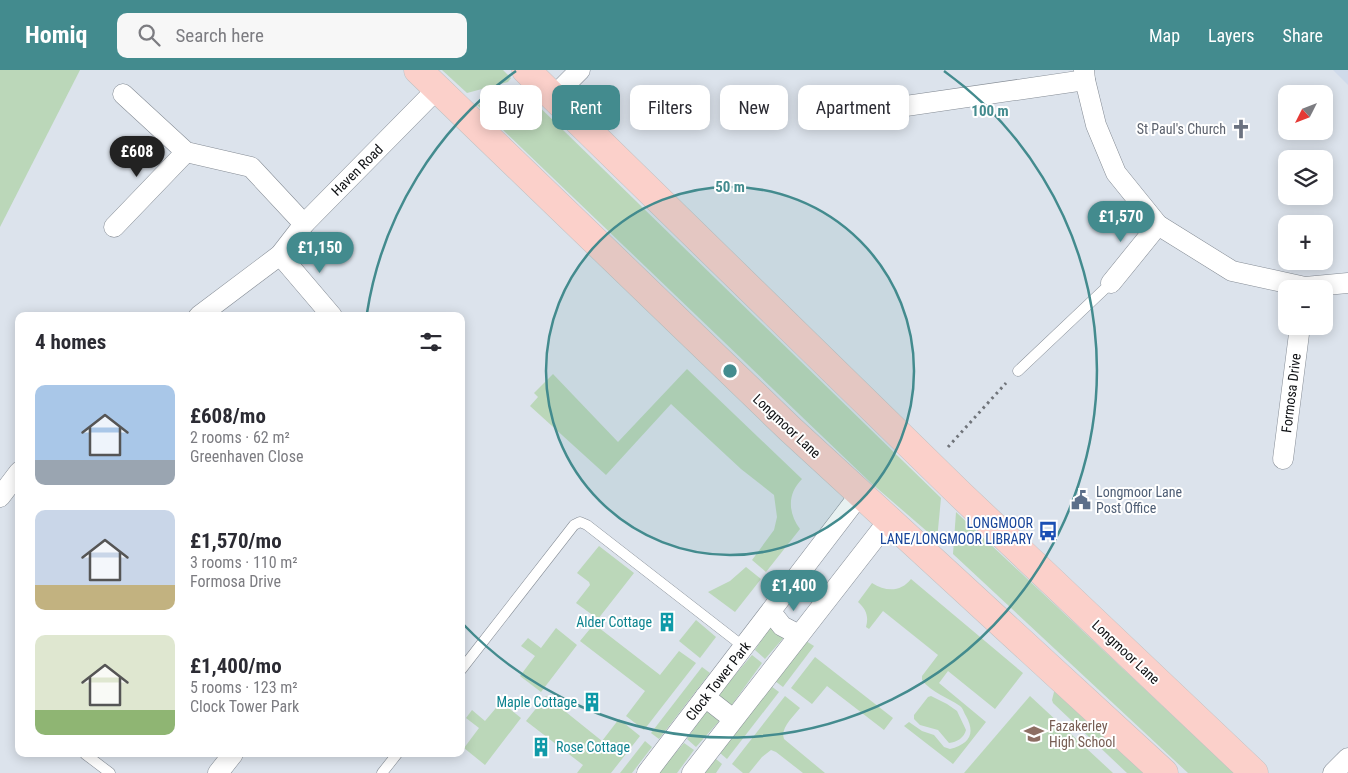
<!DOCTYPE html>
<meta charset="utf-8">
<style>
body{margin:0;font-family:"Roboto Condensed",sans-serif;background:#f7f7f7;color:#2b2b33;height:100vh;display:flex;flex-direction:column;font-size:19px;white-space:nowrap}
*{box-sizing:border-box;margin:0}
p{font-size:16px;color:#7c7c81}
.icon{flex:none;width:28px;height:28px;fill:none;stroke:currentColor;stroke-width:2;stroke-linecap:round;stroke-linejoin:round}
.map{position:relative;flex:1;overflow:hidden}
.sheet{position:absolute;left:15px;top:242px;width:450px;height:445px;display:flex;flex-direction:column;background:#fff;border-radius:10px;box-shadow:0 2px 12px #0003}
.sheet>*{flex:none}
.banner{position:absolute;left:480px;top:15px;width:475px;height:45px;display:flex;gap:10px}
.needle{width:32px;rotate:228deg}
.buttons{position:absolute;left:1278px;top:15px;display:grid;gap:10px}
.buttons a{display:grid;place-items:center;width:55px;height:55px;border-radius:10px;background:#fff;box-shadow:0 2px 12px #0003;font-size:25px}
.price{position:absolute;translate:-50% -42px;padding:0 11px;border-radius:18px;background:#438b8e;color:#fff;font-size:16px;line-height:32px;filter:drop-shadow(0 1px 2px #0008)}
.price::after{content:'';position:absolute;left:50%;top:30px;width:15px;height:11px;margin-left:-8px;background:inherit;clip-path:polygon(0 0,100% 0,50% 100%)}
.price.active{background:#222;color:#fff}
ul{padding:0;list-style:none}
li{display:flex;align-items:center;gap:15px;height:125px;padding:0 20px}
li span{display:grid;place-items:center;flex:none;width:140px;height:100px;border-radius:10px;color:#555}
li>.icon{margin-inline-start:auto}
span .icon{width:60px;height:60px;fill:#fffc;stroke-width:1}
li b{font-size:21px}
h2{display:flex;justify-content:space-between;align-items:center;height:60px;padding:0 20px;font-size:21px}
.pill{padding:0 18px;border-radius:10px;background:#fff;box-shadow:0 2px 12px #0003;font-size:18px;line-height:45px}
.pill.active{background:#438b8e;color:#fff}
header{display:flex;align-items:center;gap:30px;box-sizing:border-box;height:70px;padding:0 25px;background:#438b8e;color:#fff}
header strong{font-size:24px}
nav{display:flex;gap:28px;margin-inline-start:auto;font-size:18px}
.search{width:350px;height:45px;background:#f7f7f7;display:flex;align-items:center;gap:12px;box-sizing:border-box;padding:0 18px;border-radius:10px;color:#7c7c81;font-size:19px}
.map>svg:first-child{display:block}
</style>
<header>
<strong>Homiq</strong>
<div class="search"><svg class="icon" aria-label="search" viewBox="0 0 24 24"><circle cx="10" cy="10" r="6"/><path d="M15 15l6 6"/></svg>Search here</div>
<nav><a>Map</a><a>Layers</a><a>Share</a></nav>
</header>
<div class="map">
<svg width="1348" height="703" viewBox="0 0 1348 703">
<rect width="100%" height="100%" fill="#dce3ec"/>
<!-- built -->
<polygon fill="#cfdaea" points="1333,0 1348,0 1348,15"/>
<!-- green -->
<g fill="#bbd7b9">
<polygon points="0,0 80,0 0,157"/>
<polygon points="442,0 503,0 511,8 508,12 467,23"/>
<polygon points="524,22 941,428 937,470 871,413 477,35"/>
<path d="M687 299 802 409C787 424 788 443 800 459L766 502 752 490 774 460 777 447 774 425 741 399 671 334 606 405 530 336 538 327 534 323 553 304 618 372Z"/>
<polygon points="956,442 1234,703 1188,703 953,484"/>
<polygon points="599,476 634,503 598,549 576,533 590,515 589,512 577,503"/>
<polygon points="746,497 761,509 735,542 708,522 730,511"/>
<path d="M911 509 1023 603 995 639 948 601 939 613 986 652 953 694 904 656 909 652 922 661 934 665 944 677 950 679C969 674 976 664 966 646 964 643 963 638 960 636 947 627 932 623 922 610V606L938 585 883 541 869 559 866 557C869 546 866 539 858 532L872 513C886 522 901 522 911 509Z"/>
<polygon points="696,550 716,567 700,588 679,571"/>
<polygon points="594,554 660,605 679,581 696,593 644,660 626,646 645,621 580,571"/>
<polygon points="772,554 786,565 765,589 755,580"/>
<polygon points="556,558 577,575 541,622 520,606 535,586 521,576 528,568 541,578"/>
<polygon points="806,571 814,576 783,617 775,611"/>
<polygon points="752,585 762,593 731,636 717,626"/>
<polygon points="815,587 893,648 884,660 827,616 812,634 791,618"/>
<polygon points="702,597 710,603 659,669 651,663"/>
<polygon points="771,616 779,622 727,689 720,683"/>
<polygon points="1055,618 1145,703 1127,703 1053,633 1052,630"/>
<polygon points="546,626 602,671 619,649 640,666 611,703 577,703 583,695 526,651"/>
<path d="M785 626 800 638C793 647 780 658 784 669L825 703H803L776 682 771 680 762 687 749 703H743L732 694Z"/>
<path d="M931 626 947 634 957 641 966 660C964 668 957 672 949 673L938 660 920 655 914 649V645L928 627Z"/>
<polygon points="1030,626 1113,703 964,703"/>
<polygon points="501,632 521,648 485,695 464,678 479,658 466,648 472,640 485,651"/>
<polygon points="708,638 721,649 696,677 687,669"/>
<polygon points="645,671 652,677 632,703 620,703"/>
<polygon points="684,673 694,680 677,703 658,703"/>
<polygon points="716,689 722,694 716,703 705,703"/>
</g>
<g fill="none" stroke-linecap="round" stroke-linejoin="round">
<defs>
<g id="service">
<polyline points="1018,301 1111,213"/>
<polyline points="461,600 574,455 580,452 587,455 744,577"/>
<polyline points="85,684 110,703"/>
<polyline points="382,703 397,684"/>
</g>
<g id="minor">
<polyline points="1084,0 1085,10 1096,55 1116,103 1158,155 1232,201 1305,217 1348,213"/>
<polyline points="123,24 186,82 251,97 304,154"/>
<polyline points="553,27 580,0"/>
<polyline points="906,36 1085,10"/>
<polyline points="114,157 186,82"/>
<polyline points="280,185 332,246"/>
<polyline points="1111,213 1158,155"/>
<polyline points="199,246 280,185 304,154 437,19"/>
<polyline points="1283,389 1300,256"/>
<polyline points="0,427 19,402"/>
<polyline points="771,542 782,556 799,565"/>
<polyline points="705,627 733,649"/>
<polyline points="218,703 233,684"/>
<polyline points="647,703 861,423"/>
<polyline points="692,703 889,450"/>
<polyline points="1333,703 1348,688"/>
</g>
<g id="primary">
<polyline points="418,0 790,359 1164,703"/>
<polyline points="526,0 960,424 1254,703"/>
</g>
</defs>
<!-- service casing -->
<use href="#service" stroke="#858c95" stroke-width="11"/>
<!-- minor casing -->
<use href="#minor" stroke="#858c95" stroke-width="21"/>
<!-- primary casing -->
<use href="#primary" stroke="#c0c1c2" stroke-width="29"/>
<!-- path -->
<polyline stroke="#70747a" stroke-width="3" stroke-dasharray="2.5 4" stroke-linecap="butt" points="948,377 1006,313"/>
<!-- service -->
<use href="#service" stroke="#fff" stroke-width="10"/>
<!-- minor -->
<use href="#minor" stroke="#fff" stroke-width="20"/>
<!-- primary -->
<use href="#primary" stroke="#fbd0ca" stroke-width="28"/>
</g>
<!-- distance rings -->
<circle cx="730" cy="301" r="184" fill="#438b8e" fill-opacity=".12"/>
<g fill="none" stroke="#438b8e" stroke-width="2.5">
<circle cx="730" cy="301" r="184"/>
<path d="M367 243A368 368 0 0 1 516 1M944 1A368 368 0 1 1 463 554"/>
</g>
<!-- icons -->
<defs>
<symbol id="church-bare" viewBox="-9 -9 18 18"><path d="M-1.2-6h2.4v3.5h3.3v2.4h-3.3V6h-2.4V-.1h-3.3v-2.4h3.3Z" fill="#6b7280" stroke="#fff" stroke-width="2.5" paint-order="stroke"/></symbol>
<symbol id="civic-bare" viewBox="-9 -9 18 18"><path d="M-.6-6.5H3V-4.5H.6V-3L4-1V1h2V6H-6V1h2V-1L-.6-3ZM-1.2 2.5V6h2.4V2.5Z" fill="#5c6f8a" stroke="#fff" stroke-width="2.5" paint-order="stroke"/></symbol>
<symbol id="bus-bare" viewBox="-9 -9 18 18"><path d="M-5-6H5V4H4V6H2V4H-2V6H-4V4H-5ZM-3.5-4V0h7V-4ZM-3.5 1.2v1.5H-2V1.2ZM2 1.2v1.5H3.5V1.2Z" fill="#1a4fb4" stroke="#fff" stroke-width="2.5" paint-order="stroke"/></symbol>
<symbol id="building-bare" viewBox="-9 -9 18 18"><path d="M-4-6H4V6H1V3H-1V6H-4ZM-2.5-4.3h1.7v1.8h-1.7ZM.8-4.3h1.7v1.8H.8ZM-2.5-1h1.7V.8h-1.7ZM.8-1h1.7V.8H.8Z" fill="#0f9aa8" stroke="#fff" stroke-width="2.5" paint-order="stroke"/></symbol>
<symbol id="school-bare" viewBox="-9 -9 18 18"><path d="M0-5L7-2L0 1L-7-2ZM-4 1L0 2.5L4 1V4Q0 6-4 4Z" fill="#8d6e63" stroke="#fff" stroke-width="2.5" paint-order="stroke"/></symbol>
</defs>
<g fill-rule="evenodd">
<use href="#church-bare" x="1227" y="45" width="28" height="28"/>
<use href="#civic-bare" x="1067" y="416" width="28" height="28"/>
<use href="#bus-bare" x="1034" y="447" width="28" height="28"/>
<use href="#building-bare" x="653" y="538" width="28" height="28"/>
<use href="#building-bare" x="578" y="618" width="28" height="28"/>
<use href="#school-bare" x="1020" y="650" width="28" height="28"/>
<use href="#building-bare" x="527" y="663" width="28" height="28"/>
</g>
<g text-anchor="middle" stroke-width="4" stroke-linejoin="round" paint-order="stroke">
<!-- worship labels -->
<g font-size="14" fill="#5b616d" stroke="#fff" text-anchor="end">
<text x="1226" y="64">St Paul's Church</text>
</g>
<!-- street labels -->
<g font-size="14" fill="#0e1013" stroke="#fff">
<text transform="translate(357 100) rotate(-45)" y="5">Haven Road</text>
<text transform="translate(1291 323) rotate(-83)" y="5">Formosa Drive</text>
<text transform="translate(787 356) rotate(43)" y="5">Longmoor Lane</text>
<text transform="translate(1126 582) rotate(43)" y="5">Longmoor Lane</text>
<text transform="translate(718 611) rotate(-52)" y="5">Clock Tower Park</text>
</g>
<!-- service labels -->
<g font-size="14" fill="#4e5e75" stroke="#fff" text-anchor="start">
<text x="1096" y="427">Longmoor Lane<tspan x="1096" dy="16">Post Office</tspan></text>
</g>
<!-- transit labels -->
<g font-size="14" fill="#164399" stroke="#fff" text-anchor="end">
<text x="1033" y="458">LONGMOOR<tspan x="1033" dy="16">LANE/LONGMOOR LIBRARY</tspan></text>
</g>
<!-- culture labels -->
<g font-size="14" fill="#0d838f" stroke="#fff" text-anchor="end">
<text x="652" y="557">Alder Cottage</text>
<text x="577" y="637">Maple Cottage</text>
<text x="556" y="682" text-anchor="start">Rose Cottage</text>
</g>
<!-- education labels -->
<g font-size="14" fill="#785e54" stroke="#fff" text-anchor="start">
<text x="1049" y="661">Fazakerley<tspan x="1049" dy="16">High School</tspan></text>
</g>
</g>
<circle cx="730" cy="301" r="8" fill="#438b8e" stroke="#fff" stroke-width="2.5"/>
<g font-size="15" text-anchor="middle" font-weight="bold" fill="#438b8e" stroke="#fff" stroke-width="4" stroke-linejoin="round" paint-order="stroke">
<text x="990" y="46">100 m</text>
<text x="730" y="122">50 m</text>
</g>
</svg>
<div class="buttons">
<a><svg class="needle" viewBox="-14 -14 28 28"><path d="M0-13l5 13h-10z" fill="#e53935"/><path d="M0 13l5-13h-10z" fill="#7c7c81"/></svg></a>
<a><svg class="icon" aria-label="layers" viewBox="0 0 24 24"><path d="M12 4l9 5-9 5-9-5zM3 14l9 5 9-5"/></svg></a>
<a>+</a>
<a>−</a>
</div>
<b class="price active" style="left:137px;top:108px">£608</b>
<b class="price" style="left:1121px;top:173px">£1,570</b>
<b class="price" style="left:320px;top:204px">£1,150</b>
<b class="price" style="left:794px;top:542px">£1,400</b>
<div class="banner">
<a class="pill">Buy</a>
<a class="pill active">Rent</a>
<a class="pill">Filters</a>
<a class="pill">New</a>
<a class="pill">Apartment</a>
</div>
<section class="sheet">
<h2>4 homes<svg class="icon" aria-label="filters" viewBox="0 0 24 24"><path d="M4 7h16M4 17h16"/><circle cx="9" cy="7" r="2"/><circle cx="15" cy="17" r="2"/></svg></h2>
<ul>
<li><span style="background:linear-gradient(#a9c7e8 75%,#9aa5b1 0)"><svg class="icon" aria-label="home" viewBox="0 0 24 24"><path d="M3 11l9-7 9 7M6 9v11h12V9"/></svg></span><div><b>£608/mo</b><p>2 rooms · 62 m²</p><p>Greenhaven Close</p></div></li>
<li><span style="background:linear-gradient(#c9d6e8 75%,#c2b280 0)"><svg class="icon" aria-label="home" viewBox="0 0 24 24"><path d="M3 11l9-7 9 7M6 9v11h12V9"/></svg></span><div><b>£1,570/mo</b><p>3 rooms · 110 m²</p><p>Formosa Drive</p></div></li>
<li><span style="background:linear-gradient(#dfe7d0 75%,#8fb573 0)"><svg class="icon" aria-label="home" viewBox="0 0 24 24"><path d="M3 11l9-7 9 7M6 9v11h12V9"/></svg></span><div><b>£1,400/mo</b><p>5 rooms · 123 m²</p><p>Clock Tower Park</p></div></li>
</ul>
</section>
</div>
